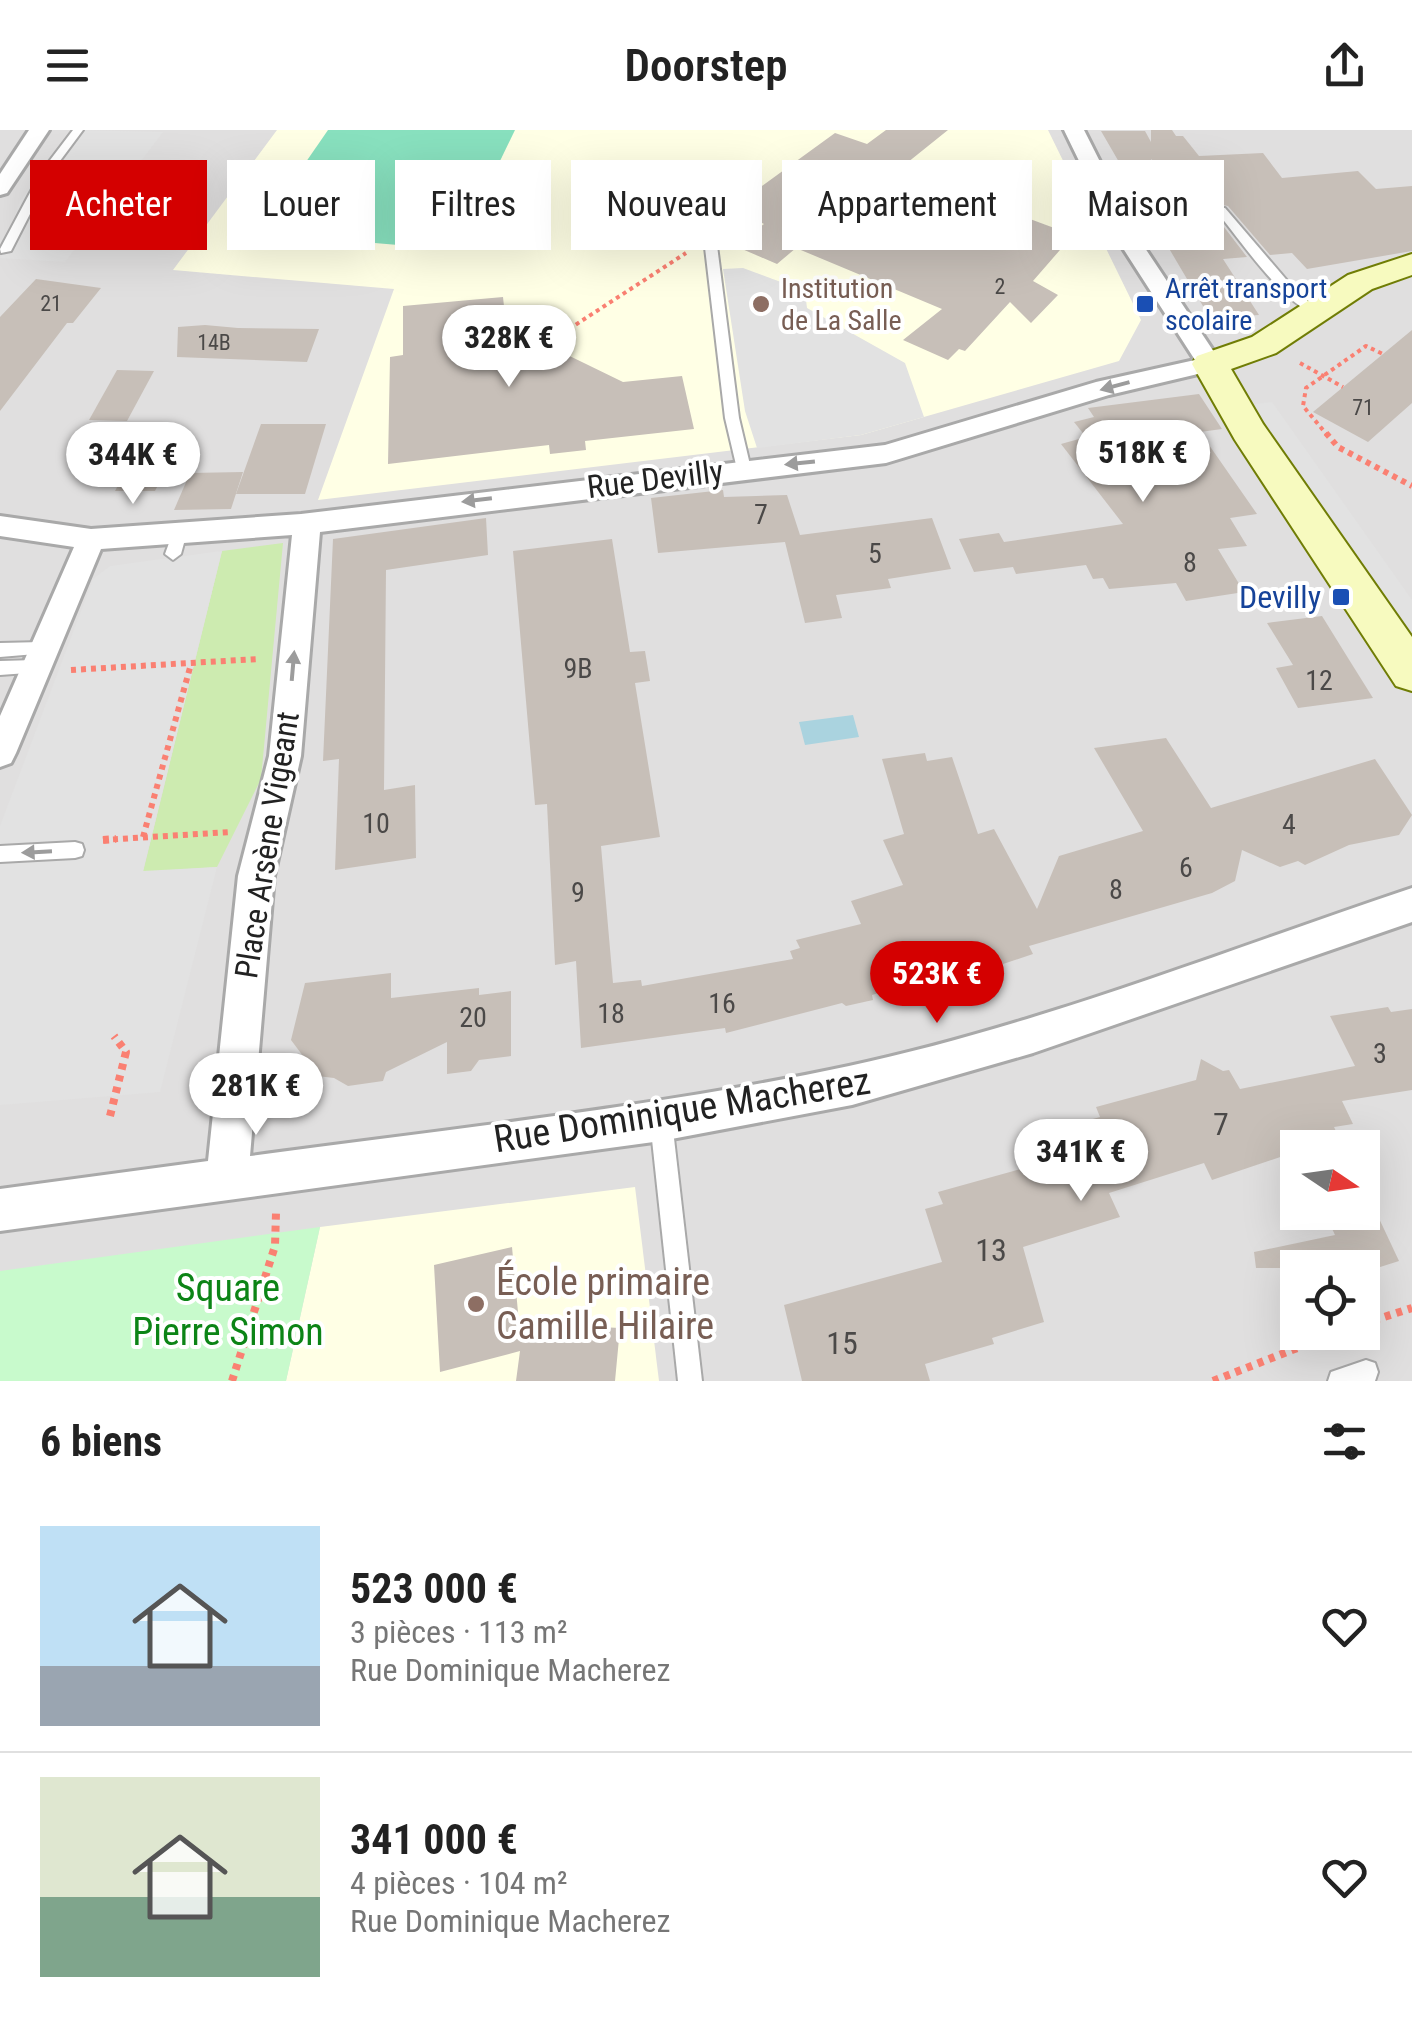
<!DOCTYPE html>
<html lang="fr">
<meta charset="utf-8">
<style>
body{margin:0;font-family:"Roboto Condensed",sans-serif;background:#f6f6f6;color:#222;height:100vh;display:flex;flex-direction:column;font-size:38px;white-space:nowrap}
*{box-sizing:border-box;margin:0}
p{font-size:32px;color:#767676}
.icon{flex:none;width:55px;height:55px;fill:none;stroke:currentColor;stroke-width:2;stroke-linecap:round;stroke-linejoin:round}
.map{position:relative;height:1251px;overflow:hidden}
.details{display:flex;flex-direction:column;background:#fff;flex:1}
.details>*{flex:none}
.top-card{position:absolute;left:30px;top:30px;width:1352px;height:90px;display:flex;gap:20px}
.needle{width:65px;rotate:103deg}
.tools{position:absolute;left:1280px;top:1000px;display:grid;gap:20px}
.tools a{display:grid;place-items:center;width:100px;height:100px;border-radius:0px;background:#fff;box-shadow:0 10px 40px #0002;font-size:50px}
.price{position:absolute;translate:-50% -85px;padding:0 22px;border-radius:35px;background:#fff;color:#222;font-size:32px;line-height:65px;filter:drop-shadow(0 2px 5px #0008)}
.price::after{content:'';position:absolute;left:50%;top:60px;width:30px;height:22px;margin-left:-15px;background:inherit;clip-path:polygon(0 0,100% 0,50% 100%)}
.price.on{background:#d40000;color:#fff}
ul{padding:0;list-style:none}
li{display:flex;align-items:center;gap:30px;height:250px;padding:0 40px}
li+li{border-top:2px solid #e0e0e0}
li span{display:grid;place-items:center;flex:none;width:280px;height:200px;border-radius:0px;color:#555}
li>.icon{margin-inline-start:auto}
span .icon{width:120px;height:120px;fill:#fffc;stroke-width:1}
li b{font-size:42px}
h2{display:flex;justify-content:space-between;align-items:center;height:120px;padding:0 40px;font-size:42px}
.pill{padding:0 35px;border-radius:0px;background:#fff;box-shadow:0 10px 40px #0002;font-size:35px;line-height:90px}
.pill.on{background:#d40000;color:#fff}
header{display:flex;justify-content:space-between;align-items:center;height:130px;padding:0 40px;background:#fff;font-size:45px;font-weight:600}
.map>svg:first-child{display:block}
</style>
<header><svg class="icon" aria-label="menu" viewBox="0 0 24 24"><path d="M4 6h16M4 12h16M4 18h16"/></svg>Doorstep<svg class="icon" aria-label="share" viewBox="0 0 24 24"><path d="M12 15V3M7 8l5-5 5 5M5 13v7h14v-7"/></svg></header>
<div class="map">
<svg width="1412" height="1251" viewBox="0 0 1412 1251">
<rect width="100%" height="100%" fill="#f2efe9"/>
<!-- residential -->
<path fill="#e0dfdf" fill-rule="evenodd" d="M0 0H1412V1251H0ZM1298 1018H1362V1082H1298ZM1298 1138H1362V1202H1298Z"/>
<!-- education -->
<g fill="#ffffe5">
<polygon points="277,0 1048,0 1141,190 1119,231 861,305 318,370 394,159 173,140"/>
<polygon points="635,1057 659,1251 286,1251 320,1097"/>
</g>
<!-- grass -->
<polygon fill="#cdebb0" points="283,413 261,649 217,737 143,742 222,421"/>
<!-- park -->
<polygon fill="#c8facc" points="320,1097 286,1251 0,1251 0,1141"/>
<!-- pitch -->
<polygon fill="#88e0be" points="328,0 515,0 457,120 257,103"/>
<!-- parking -->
<g fill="#e2e2e2">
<polygon points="72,0 163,2 65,132 0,128 20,71"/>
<polygon points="743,138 813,164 806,170 807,178 905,233 924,287 861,305 757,318 745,281 723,139"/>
<polygon points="1272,272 1412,470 1412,519 1248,275"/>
<polygon points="222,421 143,741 217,737 160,962 0,975 0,696 93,449 110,436"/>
</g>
<!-- water -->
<polygon fill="#aad3df" points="853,585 859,607 805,615 799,592"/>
<!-- building -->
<g fill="#c7bfb8">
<polygon points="886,0 948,0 867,65 999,115 1030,89 1073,105 1033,151 1058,165 1031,193 1010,172 965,221 959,219 948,230 903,210 942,179 796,118 777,134 735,116 764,94 733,77 835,3 867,14"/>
<polygon points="1151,0 1172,0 1176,6 1183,6 1199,26 1263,23 1282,48 1358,41 1376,59 1412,56 1412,121 1307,139 1292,123 1270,125 1228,76 1217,74 1214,84 1247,127 1223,129 1259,185 1210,188 1154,93 1152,29 1130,51 1101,1 1145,1 1151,12"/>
<polygon points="36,149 101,158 73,193 67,193 0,281 0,187"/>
<polygon points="503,167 506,195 623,252 682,246 694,299 585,311 586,320 550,324 549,315 388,334 390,227 403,225 403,176"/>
<polygon points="205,195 238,198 319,199 307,232 177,227 178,197"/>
<polygon points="1412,200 1412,273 1368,312 1313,282"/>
<polygon points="117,240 154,241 127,291 89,290"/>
<polygon points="1199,264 1222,299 1200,302 1257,384 1230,388 1247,416 1218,419 1244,462 1186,471 1176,453 1109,459 1103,448 1093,449 1086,435 1016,444 1013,437 974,442 959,409 999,403 1004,412 1123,394 1061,314 1086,307 1074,292 1094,287 1088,278"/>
<polygon points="261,294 326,294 305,364 236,364"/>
<polygon points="134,326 173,326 155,361 115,361"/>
<polygon points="243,342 231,379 174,380 190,343"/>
<polygon points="723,360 724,367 787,365 800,405 932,388 951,439 888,449 891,458 836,465 842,488 805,493 785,412 658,423 651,368"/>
<polygon points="486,388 488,425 386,440 384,660 415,655 416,728 335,740 339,629 323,631 333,409"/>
<polygon points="612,409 630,522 645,521 650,551 635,553 660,707 601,716 613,853 641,850 642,856 793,829 790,821 800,818 796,810 861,794 851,771 903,755 883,710 904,704 882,629 925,623 927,631 952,627 978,704 994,699 1037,779 1059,726 1143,701 1094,618 1166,608 1211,678 1375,629 1412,685 1399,705 1349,715 1305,735 1298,731 1280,737 1242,720 1235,751 1212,763 1029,816 1033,824 1003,834 999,826 872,865 873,870 846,876 842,873 726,903 725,898 581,918 576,831 555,835 547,674 535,675 513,421"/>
<polygon points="1322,486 1348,528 1373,568 1298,578 1276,538 1293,535 1267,493"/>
<polygon points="391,843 391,868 479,858 479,865 511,861 511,926 479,930 471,941 447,944 447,912 386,942 383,951 348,956 334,948 301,944 303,926 291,910 305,853"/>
<polygon points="1388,877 1391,882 1412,879 1412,960 1342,971 1353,994 1334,997 1344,1018 1298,1018 1298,1021 1212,1050 1204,1033 1109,1063 1120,1087 1023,1117 1044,1192 992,1208 994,1214 925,1234 930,1251 802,1251 784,1175 942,1132 925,1079 943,1074 938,1062 1035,1035 1023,1008 1100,987 1096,977 1196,950 1201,929 1223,941 1229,940 1240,959 1355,936 1330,886"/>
<polygon points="1324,1082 1376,1082 1399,1131 1377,1138 1256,1138 1254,1122 1335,1105"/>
<polygon points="512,1117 519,1193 620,1198 615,1251 516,1251 520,1221 440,1242 434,1135"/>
</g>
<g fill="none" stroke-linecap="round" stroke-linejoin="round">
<defs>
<g id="lane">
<polygon points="73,0 83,0 51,43 11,121 1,123 0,119 41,42"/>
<path d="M1217 78H1225L1302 168 1320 178V184C1290 184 1238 107 1217 82Z"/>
<polygon points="708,89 714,92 739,288 751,339 744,344 737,339 725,288 702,92"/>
<polygon points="180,397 187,402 181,424 173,430 165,424 173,402"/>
<polygon points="42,512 48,513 50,518 48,523 0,527 0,513"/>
<polygon points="35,530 43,537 41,542 0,545 0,531"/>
<polygon points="75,712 82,714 84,720 82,726 75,728 0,732 0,716"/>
<polygon points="661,980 669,983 672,991 702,1251 678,1251 650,991 653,983"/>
<polygon points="1366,1230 1375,1233 1378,1242 1375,1251 1328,1251 1331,1242"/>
</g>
<g id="street">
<polygon points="29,0 49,0 7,63 0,65 0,44"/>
<path d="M1064 0H1084L1139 109 1222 234 1219 239 1109 265 886 333 320 402 301 626 274 746 250 1026C450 999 651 978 849 936 1040 895 1227 820 1412 758V792L1033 923 852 975 661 1011 0 1101V1059L208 1031 238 746 269 626 292 405 101 419 16 623 11 633 0 637V586L74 417 0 406V386L91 399 301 384 885 315 1096 252 1195 230 1117 109Z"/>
</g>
<polygon id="secondary" points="1412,124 1412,145 1372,159 1276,223 1231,239 1263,294 1412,507 1412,561 1396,556 1235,310 1192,234 1197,226 1252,207 1348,145"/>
</defs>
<!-- lane casing -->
<use href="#lane" stroke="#a9a9a9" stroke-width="4"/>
<!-- street casing -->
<use href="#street" stroke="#a9a9a9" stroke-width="6"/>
<!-- secondary casing -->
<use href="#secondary" stroke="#707d05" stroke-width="4"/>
<!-- path-far2 -->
<g stroke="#fa8072" stroke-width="4" stroke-dasharray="4 4" stroke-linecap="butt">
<polyline points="549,212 686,123"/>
<polyline points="1300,233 1343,257"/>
<polyline points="1328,306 1303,276 1306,258 1366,216 1383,224"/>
</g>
<!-- path-far1 -->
<g stroke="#fa8072" stroke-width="6" stroke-dasharray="5 5" stroke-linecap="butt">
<polyline points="1326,303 1338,317 1412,356"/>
<polyline points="71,540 258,529"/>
<polyline points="143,707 191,534"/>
<polyline points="103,710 230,702"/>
</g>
<!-- path -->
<g stroke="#fa8072" stroke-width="8" stroke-dasharray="6 6" stroke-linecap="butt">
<polyline points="103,710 116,709"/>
<polyline points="110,986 126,922 114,906"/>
<polyline points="1362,1194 1412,1178"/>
<polyline points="232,1251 275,1116 276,1083"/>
<polyline points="1213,1251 1338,1202"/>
</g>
<!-- lane -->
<use href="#lane" fill="#fff" fill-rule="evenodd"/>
<!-- street -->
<use href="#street" fill="#fff" fill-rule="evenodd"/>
<!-- secondary -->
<use href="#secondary" fill="#f7fabf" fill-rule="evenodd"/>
</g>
<!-- one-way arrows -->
<defs><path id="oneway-solid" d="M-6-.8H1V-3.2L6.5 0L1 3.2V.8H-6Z" transform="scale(2.5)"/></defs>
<g fill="#9c9c9c">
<use href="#oneway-solid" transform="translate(1115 256) rotate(165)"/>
<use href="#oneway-solid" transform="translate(800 333) rotate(174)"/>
<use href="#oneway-solid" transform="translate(477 370) rotate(173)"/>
<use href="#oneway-solid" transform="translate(293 536) rotate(-85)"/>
<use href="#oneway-solid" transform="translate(37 722) rotate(177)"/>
</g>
<!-- markers -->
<g fill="#8d6e63" stroke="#fff" stroke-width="4">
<circle cx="761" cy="174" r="10"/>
<circle cx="476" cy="1174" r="10"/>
</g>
<g fill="#1a4fb4" stroke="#fff" stroke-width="4">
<rect x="1135" y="164" width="20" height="20" rx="5"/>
<rect x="1331" y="457" width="20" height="20" rx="5"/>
</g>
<g text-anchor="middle" stroke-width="8" stroke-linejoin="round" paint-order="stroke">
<!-- far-number labels -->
<g font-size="22" fill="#4b4948">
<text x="1000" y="164">2</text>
<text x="51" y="181">21</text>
<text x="214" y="220">14B</text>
<text x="1363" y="285">71</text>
</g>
<!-- far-education labels -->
<g font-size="28" fill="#785e54" stroke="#fff" text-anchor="start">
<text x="781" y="168">Institution<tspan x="781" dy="32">de La Salle</tspan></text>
</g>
<!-- far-transit labels -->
<g font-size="28" fill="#164399" stroke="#fff" text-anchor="start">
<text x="1165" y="168">Arrêt transport<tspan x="1165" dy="32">scolaire</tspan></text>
</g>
<!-- number labels -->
<g font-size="28" fill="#4b4948">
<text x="761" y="394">7</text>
<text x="875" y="433">5</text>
<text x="1190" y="442">8</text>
<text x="578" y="548">9B</text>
<text x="1319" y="560">12</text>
<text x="376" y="703">10</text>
<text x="1289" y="704">4</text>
<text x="1186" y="747">6</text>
<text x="1116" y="769">8</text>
<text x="578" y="772">9</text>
<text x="722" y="883">16</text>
<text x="611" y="893">18</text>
<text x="473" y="897">20</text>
<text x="1380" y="933">3</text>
</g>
<!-- street labels -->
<g font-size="32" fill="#222" stroke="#fff">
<text transform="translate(655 349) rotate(-7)" y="11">Rue Devilly</text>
<text transform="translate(267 715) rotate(-81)" y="11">Place Arsène Vigeant</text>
</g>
<!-- transit labels -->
<g font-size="32" fill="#164399" stroke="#fff" text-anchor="end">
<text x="1321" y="478">Devilly</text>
</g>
<!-- near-number labels -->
<g font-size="32" fill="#4b4948">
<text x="1221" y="1005">7</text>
<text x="991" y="1131">13</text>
<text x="842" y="1224">15</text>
</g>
<!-- near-street labels -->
<g font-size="38" fill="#222" stroke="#fff">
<text transform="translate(682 980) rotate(-9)" y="13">Rue Dominique Macherez</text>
</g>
<!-- near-education labels -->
<g font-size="38" fill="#785e54" stroke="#fff" text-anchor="start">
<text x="496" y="1165">École primaire<tspan x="496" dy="44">Camille Hilaire</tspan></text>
</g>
<!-- near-park labels -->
<g font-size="38" fill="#0c8416" stroke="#fff">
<text x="228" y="1171">Square<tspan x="228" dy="44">Pierre Simon</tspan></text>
</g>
</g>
</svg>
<div class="tools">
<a><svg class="needle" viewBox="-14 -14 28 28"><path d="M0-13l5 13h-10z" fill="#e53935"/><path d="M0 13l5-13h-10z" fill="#767676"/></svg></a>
<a><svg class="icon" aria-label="locate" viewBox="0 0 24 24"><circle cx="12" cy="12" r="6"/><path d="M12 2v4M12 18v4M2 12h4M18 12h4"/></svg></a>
</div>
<b class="price" style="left:509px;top:260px">328K €</b>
<b class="price" style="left:1143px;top:375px">518K €</b>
<b class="price" style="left:133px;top:377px">344K €</b>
<b class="price on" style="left:937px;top:896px">523K €</b>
<b class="price" style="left:256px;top:1008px">281K €</b>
<b class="price" style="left:1081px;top:1074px">341K €</b>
<div class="top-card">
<a class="pill on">Acheter</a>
<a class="pill">Louer</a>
<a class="pill">Filtres</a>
<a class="pill">Nouveau</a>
<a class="pill">Appartement</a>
<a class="pill">Maison</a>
</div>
</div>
<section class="details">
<h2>6 biens<svg class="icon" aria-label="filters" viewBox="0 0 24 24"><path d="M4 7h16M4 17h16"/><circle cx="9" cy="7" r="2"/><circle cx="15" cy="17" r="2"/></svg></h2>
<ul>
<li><span style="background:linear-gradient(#bfe0f5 70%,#9aa5b1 0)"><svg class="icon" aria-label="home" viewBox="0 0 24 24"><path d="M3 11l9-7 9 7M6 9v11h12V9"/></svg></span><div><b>523 000 €</b><p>3 pièces · 113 m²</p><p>Rue Dominique Macherez</p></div><svg class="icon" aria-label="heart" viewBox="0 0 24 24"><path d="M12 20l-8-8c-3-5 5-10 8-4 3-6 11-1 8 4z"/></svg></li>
<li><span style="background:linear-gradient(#dfe7d0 60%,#7fa58c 0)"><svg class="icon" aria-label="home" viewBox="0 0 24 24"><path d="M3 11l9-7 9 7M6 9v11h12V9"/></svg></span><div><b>341 000 €</b><p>4 pièces · 104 m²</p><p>Rue Dominique Macherez</p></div><svg class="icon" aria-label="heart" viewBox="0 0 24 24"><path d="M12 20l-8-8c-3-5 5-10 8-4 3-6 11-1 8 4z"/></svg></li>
</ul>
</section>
